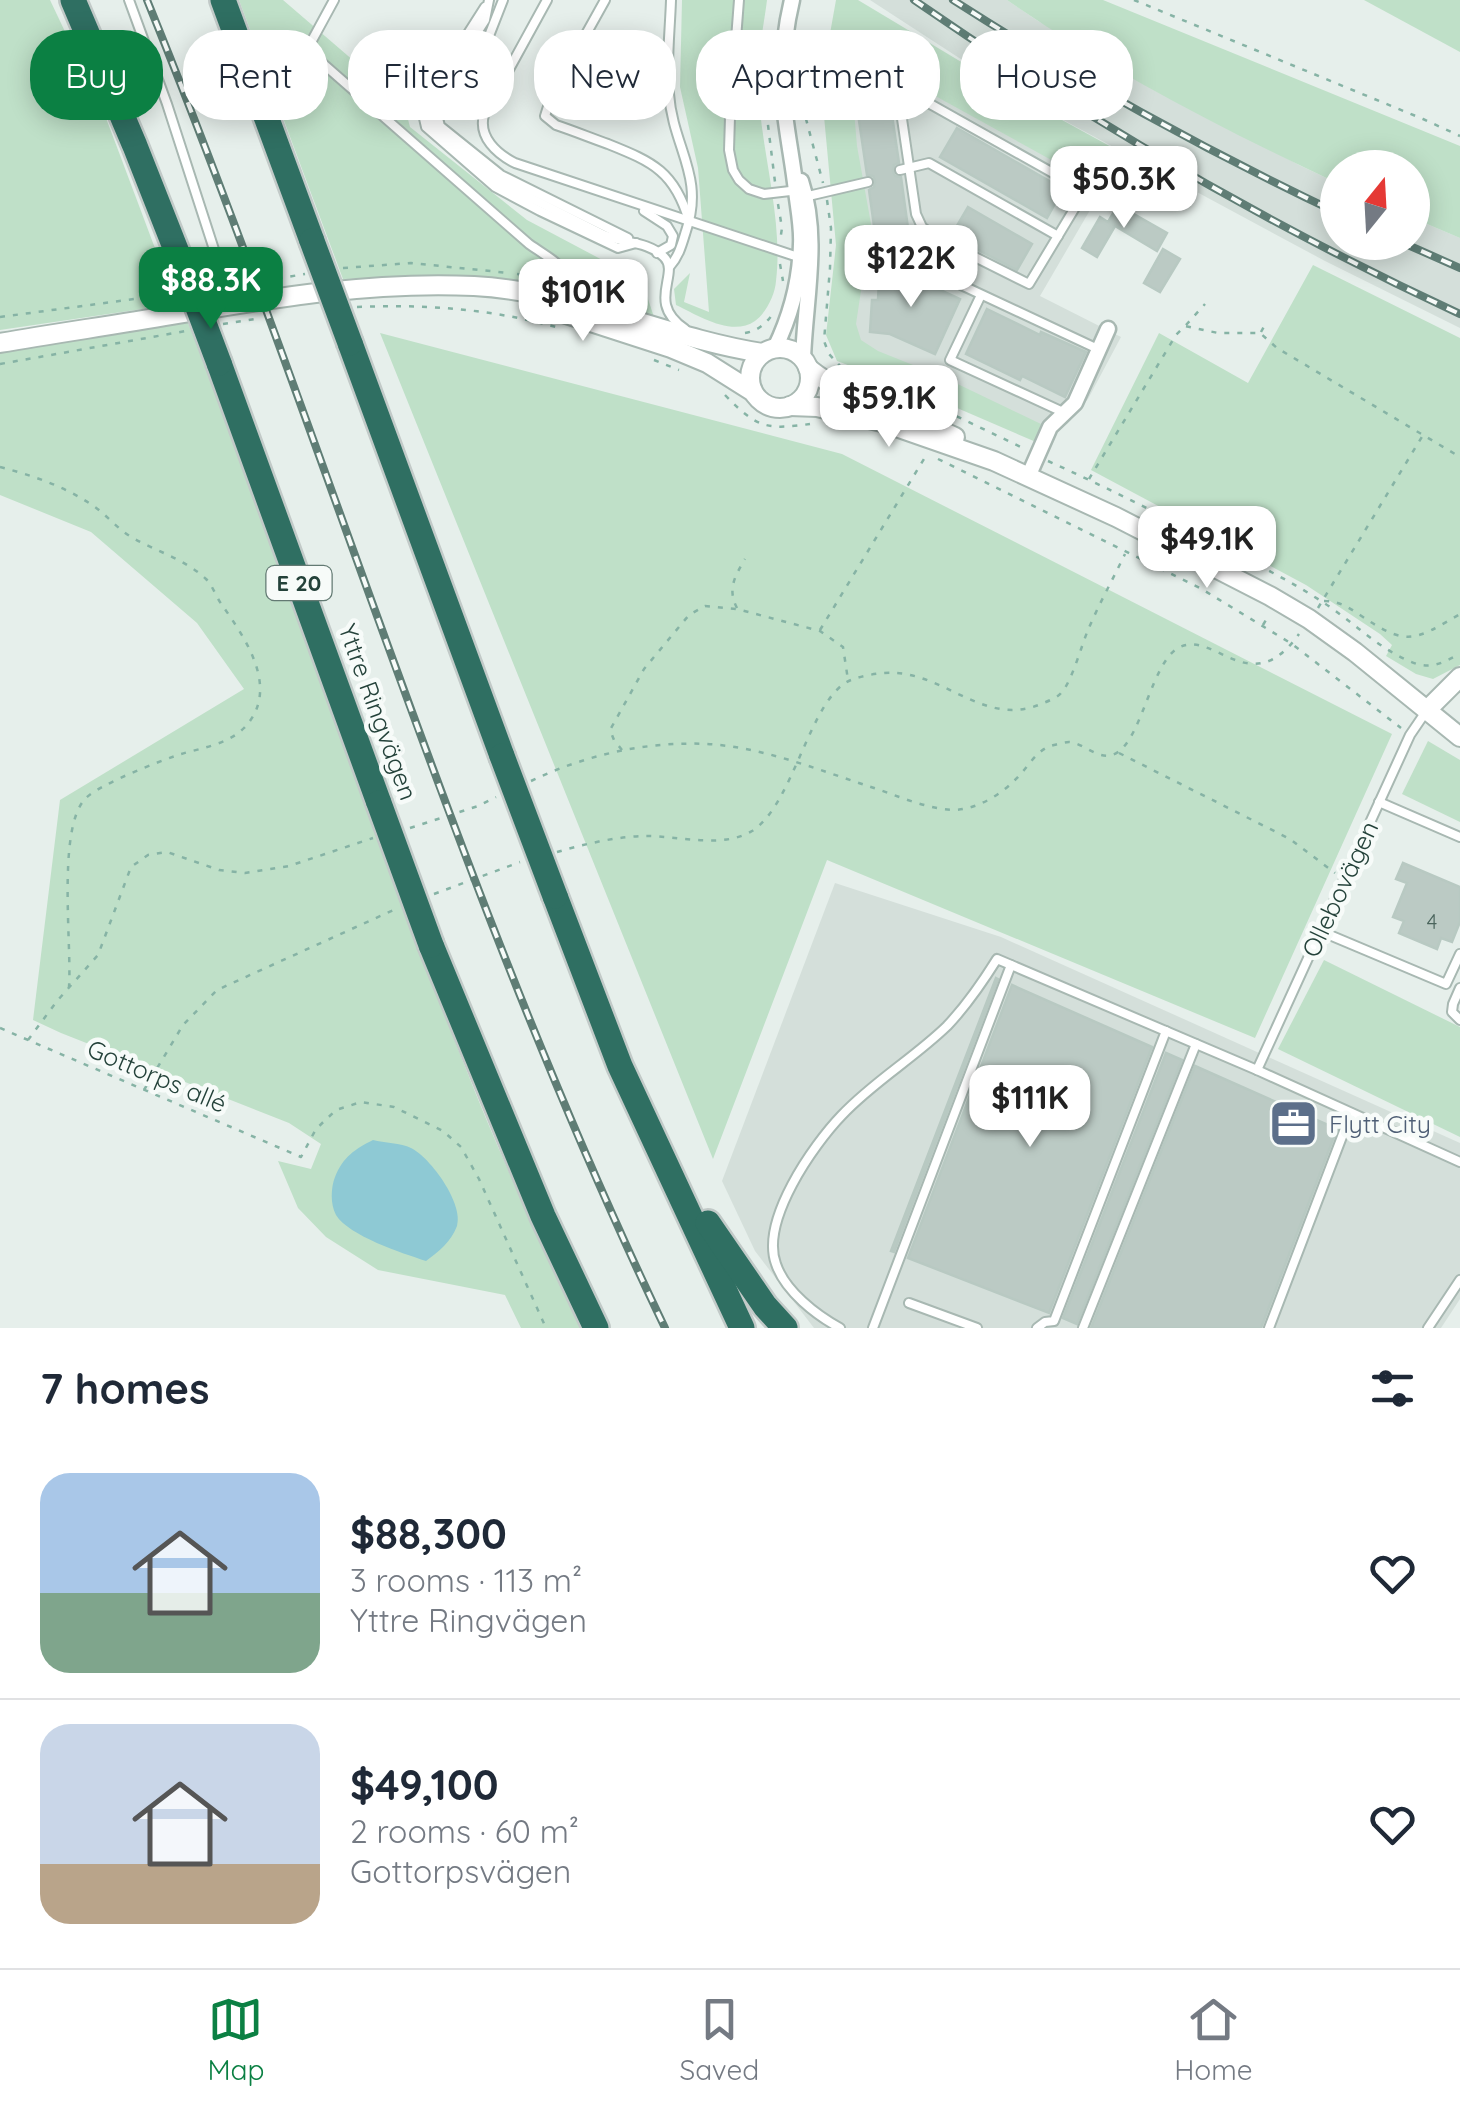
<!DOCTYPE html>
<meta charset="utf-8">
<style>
body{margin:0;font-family:Quicksand,sans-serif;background:#f6f6f7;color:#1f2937;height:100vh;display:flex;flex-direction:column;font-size:38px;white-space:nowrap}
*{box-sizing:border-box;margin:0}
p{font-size:32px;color:#747a83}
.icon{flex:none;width:55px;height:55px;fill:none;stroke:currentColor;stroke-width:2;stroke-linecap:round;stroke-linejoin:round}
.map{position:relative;height:1328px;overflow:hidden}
.details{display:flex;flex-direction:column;background:#fff;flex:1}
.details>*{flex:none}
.banner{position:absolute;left:30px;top:30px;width:1400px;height:90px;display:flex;gap:20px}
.needle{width:65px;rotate:18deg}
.controls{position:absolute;left:1320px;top:150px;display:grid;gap:20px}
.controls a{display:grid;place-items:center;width:110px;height:110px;border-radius:50%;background:#fff;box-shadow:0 5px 25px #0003;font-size:50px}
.price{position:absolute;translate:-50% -85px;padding:0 22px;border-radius:20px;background:#fff;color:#222;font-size:32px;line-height:65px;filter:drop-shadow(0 2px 5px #0008)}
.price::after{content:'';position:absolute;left:50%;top:60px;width:30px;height:22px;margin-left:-15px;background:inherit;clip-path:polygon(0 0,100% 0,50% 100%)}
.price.current{background:#0b8043;color:#fff}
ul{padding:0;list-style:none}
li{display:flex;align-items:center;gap:30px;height:250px;padding:0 40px}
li+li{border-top:2px solid #e0e1e3}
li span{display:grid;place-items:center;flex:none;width:280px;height:200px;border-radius:30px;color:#555}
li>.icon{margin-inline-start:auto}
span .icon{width:120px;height:120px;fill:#fffc;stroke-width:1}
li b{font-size:42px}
h2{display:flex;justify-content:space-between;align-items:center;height:120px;padding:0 40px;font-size:42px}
.tag{padding:0 35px;border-radius:40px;background:#fff;box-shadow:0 5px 25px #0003;font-size:35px;line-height:90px}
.tag.current{background:#0b8043;color:#fff}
.tab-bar{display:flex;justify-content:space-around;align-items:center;height:140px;border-top:2px solid #e0e1e3;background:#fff;font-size:28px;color:#747a83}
.tab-bar a{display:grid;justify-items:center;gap:5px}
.tab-bar .current{color:#0b8043}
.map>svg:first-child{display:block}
</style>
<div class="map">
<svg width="1460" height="1328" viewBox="0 0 1460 1328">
<rect width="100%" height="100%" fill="#e6efeb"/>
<!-- built -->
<g fill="#d4dfda">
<polygon points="870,0 1007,0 1038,21 1299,165 1337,183 1338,242 1412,242 1413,218 1460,238 1460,328 1325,261 1013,93"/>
<polygon points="866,27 1110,169 1104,186 1040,296 1121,337 1088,399 1068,423 1053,436 879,361 855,344 842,141"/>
<polygon points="835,883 1001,937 1460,1143 1460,1299 1441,1328 814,1328 755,1251 722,1181"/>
</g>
<!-- green -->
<g fill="#bfe0c8">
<polygon points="0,0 50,0 106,118 176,304 0,330"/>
<polygon points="239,0 283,0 404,104 410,127 527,220 642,281 655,320 419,277 343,279"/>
<path d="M682 0H767C764 25 758 51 758 76 758 143 784 215 776 281 775 295 766 313 755 321 732 337 699 316 676 305L674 289 690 273 684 302 709 312 698 168 680 87Z"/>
<polygon points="836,0 858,0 1013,93 1137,161 1093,183 890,71 879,85 853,99 857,146 871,224 856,324 861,340 878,351 943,377 1041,424 1036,442 920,392 837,361 826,335 836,245 821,84"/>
<path d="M1007 0H1103L1460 146V238L1413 218 1412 168H1338L1337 183C1224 130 1110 71 1007 0Z"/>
<polygon points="1364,0 1460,0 1460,52"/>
<polygon points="1313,265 1460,338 1460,665 1433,679 1416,674 1386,656 1392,645 1380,634 1306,585 1091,470 1159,333 1248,383"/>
<path d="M183 322 188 323 212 380C294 609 374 838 464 1064 499 1154 540 1241 580 1328H521L505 1295 378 1270 326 1237 298 1208 278 1161 311 1169 321 1144 289 1123 61 1033 33 1020 60 800 244 689 197 623 91 532 0 495V352Z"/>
<polygon points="380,333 842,454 1392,734 1255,1038 827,860 713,1159"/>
<polygon points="1428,741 1460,760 1460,822 1402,794"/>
<polygon points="1324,960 1460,1027 1460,1137 1278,1049"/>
</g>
<!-- water -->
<path fill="#8ec9d4" d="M373 1140C384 1143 401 1143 411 1148 431 1158 464 1204 457 1226 451 1242 438 1252 426 1261 402 1253 349 1236 336 1215 330 1204 331 1187 335 1177 343 1157 355 1149 373 1140Z"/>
<!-- building -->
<g fill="#bbcac4" stroke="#b8c9c2" stroke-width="2.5">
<polygon points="889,95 899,163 894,165 893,171 895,176 901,177 908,228 875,233 869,190 874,187 875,181 873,176 867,175 856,100"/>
<polygon points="957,128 1063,189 1047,218 940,157"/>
<polygon points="1118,205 1167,233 1157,251 1115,226 1097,257 1082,248 1100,217 1108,222"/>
<polygon points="968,207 1032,244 1017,270 951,236"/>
<polygon points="1163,249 1180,259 1160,292 1144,283"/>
<polygon points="880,262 960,299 935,354 890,334 870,332 872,300 878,300"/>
<polygon points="987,309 1040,335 1041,332 1086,352 1065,397 1022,376 1020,380 966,354"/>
<polygon points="1403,863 1460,887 1460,922 1452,942 1441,938 1437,949 1399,933 1404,921 1393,917 1407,883 1396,879"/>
<polygon points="996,978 998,979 894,1252 891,1251"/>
<polygon points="1012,985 1152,1047 1049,1313 908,1258"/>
<polygon points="1166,1053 1182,1060 1077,1324 1063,1318"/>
<polygon points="1195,1066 1337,1129 1261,1328 1091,1328"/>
</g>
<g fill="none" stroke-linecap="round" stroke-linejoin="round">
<defs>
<g id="service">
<polyline points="129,0 167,104 232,305"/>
<path d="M334 0 309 46 312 54 529 244C556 263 571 266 573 302"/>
<path d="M489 0 485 20 431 104 430 118 435 128 497 181 604 235C623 243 648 241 664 257 681 274 645 302 685 329"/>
<polyline points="503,0 478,64 484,74 493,77 503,75"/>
<path d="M547 0 484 115C478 137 497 154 515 163L801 258"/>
<path d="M605 0 551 97 545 116 556 125C574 131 591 138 608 144 653 162 675 172 689 221"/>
<polyline points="739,0 730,117 729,150 733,170 739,180 749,189 764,194 799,190"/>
<polyline points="485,7 425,101 423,114 426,127 495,187 540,211 618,248 636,243"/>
<polyline points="891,82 1085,191 1029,284 935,237 922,227 916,214 901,112 911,93"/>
<path d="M488 107C470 59 429 93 440 126L501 175 628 238"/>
<polyline points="900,170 929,163 1058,236"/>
<polyline points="804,197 868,182"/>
<polyline points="644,211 667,226 673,236 671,245 657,253"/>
<path d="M670 266C679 256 682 244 686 231 705 176 673 148 669 94 666 63 670 31 671 0"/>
<polyline points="944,277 1100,350"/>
<polyline points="981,295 950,360 1065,413"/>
<polyline points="1379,802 1460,837"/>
<polyline points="1320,931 1446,984 1460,954"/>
<polyline points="1460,988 1453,1004 1452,1012 1460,1020"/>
<polyline points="1257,1070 1410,735 1427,710"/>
<polyline points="909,1303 977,1328"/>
<path d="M840 1328C816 1315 785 1291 776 1264 760 1221 813 1145 842 1115 873 1082 914 1058 947 1026 967 1005 982 983 997 959L1257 1070 1460 1162"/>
<polyline points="873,1328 1011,965"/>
<polyline points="1037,1328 1045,1322 1054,1321 1166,1031"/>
<polyline points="1083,1328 1196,1044"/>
<polyline points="1269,1328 1351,1113"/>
<polyline points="1428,1328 1460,1280"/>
</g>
<g id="minor">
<path d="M801 181C820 239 805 299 803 359"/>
<path d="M775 348C791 315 800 281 801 244 802 227 798 208 796 191 792 153 782 114 783 76 783 51 786 25 792 0"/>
<polyline points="1028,477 1050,427 1075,403 1108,329"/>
</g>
<g id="tertiary">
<polyline points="563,313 671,348 707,363 753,392"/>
<path d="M0 343C57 333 115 325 172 315 272 298 373 281 474 286 573 291 665 338 762 353"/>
<circle cx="780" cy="378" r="30"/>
<path d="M808 368C850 402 907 414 955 437"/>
<polyline points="790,406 817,407 882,422 994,461 1116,517 1270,596 1309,619 1355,652 1460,737"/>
<polyline points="1427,710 1460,677"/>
</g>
<g id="motorway">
<polyline points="73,0 135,146 182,265"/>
<polyline points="223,0 312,241"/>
<polyline points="350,343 502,756"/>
<polyline points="219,363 379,803"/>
<polyline points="555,896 620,1066 742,1328"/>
<polyline points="431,945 543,1216 596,1328"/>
<polyline points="708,1223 765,1306 785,1328"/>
</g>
</defs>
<!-- service casing -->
<use href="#service" stroke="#a8b8b2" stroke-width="12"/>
<!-- minor casing -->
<use href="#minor" stroke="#a8b8b2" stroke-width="19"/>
<!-- tertiary casing -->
<use href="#tertiary" stroke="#a8b8b2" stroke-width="22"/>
<!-- motorway casing -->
<use href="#motorway" stroke="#c2cac8" stroke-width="30"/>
<!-- path -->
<g stroke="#86b3a5" stroke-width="2.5" stroke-dasharray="5 8" stroke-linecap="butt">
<polyline points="1134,0 1423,119 1460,136"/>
<polyline points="798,54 806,119 823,183"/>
<polyline points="768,60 767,117 775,182"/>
<polyline points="827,200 831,228 830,268 824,341 829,354 841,367 857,375 954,415 1023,448"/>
<polyline points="778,204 782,228 780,241"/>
<polyline points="780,264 783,281"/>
<polyline points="343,268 411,263 509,273"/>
<polyline points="517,274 554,278"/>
<polyline points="582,281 589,282 615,297"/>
<polyline points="239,285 305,274"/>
<path d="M357 307C425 304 491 309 556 327"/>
<polyline points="0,317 172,294"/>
<polyline points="223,324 255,319"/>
<polyline points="1186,325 1205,304"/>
<polyline points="1261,332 1267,321"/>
<path d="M745 333C758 331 767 323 774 312"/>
<polyline points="654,360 679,370"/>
<polyline points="0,364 186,331"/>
<path d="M725 395C757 428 766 430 810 424"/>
<polyline points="938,459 1200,588 1292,644 1401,728"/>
<path d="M1048 461C1106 487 1163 516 1220 546 1254 563 1289 580 1321 601 1353 621 1381 652 1417 664 1434 669 1445 661 1460 654"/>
<path d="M0 467C31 475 64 486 92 505 106 514 117 529 133 538 156 551 186 560 206 579 213 586 216 597 222 605 246 639 281 690 244 728 228 744 202 748 181 754 160 761 99 784 85 799 57 829 72 945 69 987"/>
<polyline points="1089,479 1176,335 1185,326 1218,333 1260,333 1277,348 1460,457"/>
<path d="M1324 601C1339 601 1348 607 1360 615 1407 647 1414 641 1460 614"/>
<path d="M737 608C727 589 735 576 745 559"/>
<polyline points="1318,608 1423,435"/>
<polyline points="1263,625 1269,615"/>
<polyline points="820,630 927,454"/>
<polyline points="622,750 614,740 610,730 644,669 689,615 705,606 737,609 820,631 843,647 848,680"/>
<polyline points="1119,753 1290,839 1335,873"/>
<path d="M531 781C585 755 647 741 707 744 762 747 816 769 868 786 894 794 936 814 963 809 982 806 1002 793 1015 780 1028 768 1036 749 1054 745 1059 744 1064 742 1069 742 1085 743 1101 764 1118 752 1142 736 1152 663 1178 648 1214 628 1250 703 1299 634"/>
<polyline points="410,828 478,806 496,797"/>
<path d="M557 852C585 844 618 836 647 836 680 836 722 849 752 831 794 805 810 696 851 680 864 675 883 672 896 673 948 676 986 727 1041 704 1048 701 1057 698 1061 693 1071 684 1082 644 1088 630 1099 604 1113 579 1125 554"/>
<polyline points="434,894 520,862"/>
<polyline points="0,1028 301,1157 316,1129 336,1110 361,1102 394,1107 443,1131 461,1147 479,1179 546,1328"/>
<polyline points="28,1040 57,1001 98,955 131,867 148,855 167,852 219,870 245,873 289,866 373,838"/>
<polyline points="144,1090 183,1025 217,990 398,908"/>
</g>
<!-- service -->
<use href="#service" stroke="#fff" stroke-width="8"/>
<!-- minor -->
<use href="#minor" stroke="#fff" stroke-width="14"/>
<!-- tertiary -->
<use href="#tertiary" stroke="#fff" stroke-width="18"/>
<!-- motorway -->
<use href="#motorway" stroke="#2f6f62" stroke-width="25"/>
<defs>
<g id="rail">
<path d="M147 0C326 440 459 899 665 1328"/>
<path d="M914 0C1086 119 1270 226 1460 314"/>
<path d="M953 0C1076 79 1205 150 1338 213"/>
<polyline points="1401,242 1460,268"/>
</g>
</defs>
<!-- rail casing -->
<use href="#rail" stroke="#5f7d75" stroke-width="8"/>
<!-- rail -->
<use href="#rail" stroke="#f7fbf9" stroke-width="4" stroke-dasharray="11" stroke-linecap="butt"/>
<defs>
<g id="motorway-bridge">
<polyline points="312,241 350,343"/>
<polyline points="182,265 219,363"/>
<polyline points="502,756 555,896"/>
<polyline points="379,803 431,945"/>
</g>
</defs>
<!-- motorway-bridge casing -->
<use href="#motorway-bridge" stroke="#c2cac8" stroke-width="30" stroke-linecap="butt"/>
<!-- motorway-bridge -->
<use href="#motorway-bridge" stroke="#2f6f62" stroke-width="25"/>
</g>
<!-- icons -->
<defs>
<symbol id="office-square" viewBox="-11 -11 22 22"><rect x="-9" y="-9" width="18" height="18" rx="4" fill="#5c6f8a" stroke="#f7fbf9"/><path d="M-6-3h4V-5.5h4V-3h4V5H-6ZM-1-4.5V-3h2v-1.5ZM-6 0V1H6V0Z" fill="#fff"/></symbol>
</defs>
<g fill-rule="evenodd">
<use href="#office-square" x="1266" y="1096" width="55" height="55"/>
</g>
<g text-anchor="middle" stroke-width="9" stroke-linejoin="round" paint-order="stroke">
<!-- number labels -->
<g font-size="20" fill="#4a645c">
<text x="1432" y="929">4</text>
</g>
<!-- shield labels -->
<rect fill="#f7fbf9" stroke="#637a73" stroke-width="2.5" x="266.5" y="566" width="65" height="34" rx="8"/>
<g font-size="22" font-weight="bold" fill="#24423a">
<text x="299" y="591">E 20</text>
</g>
<!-- street labels -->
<g font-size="25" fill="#24423a" stroke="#f7fbf9">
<text transform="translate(378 712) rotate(70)" y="9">Yttre Ringvägen</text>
<text transform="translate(1340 889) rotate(-65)" y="9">Ollebovägen</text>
<text transform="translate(157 1076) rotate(23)" y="9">Gottorps allé</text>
</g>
<!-- service labels -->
<g font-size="25" fill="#4e5e75" stroke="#f7fbf9" text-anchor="start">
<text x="1329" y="1133">Flytt City</text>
</g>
</g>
</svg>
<div class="controls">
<a><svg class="needle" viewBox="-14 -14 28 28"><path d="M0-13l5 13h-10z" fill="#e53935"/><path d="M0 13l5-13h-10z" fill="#747a83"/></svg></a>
</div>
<b class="price" style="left:1124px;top:231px">$50.3K</b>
<b class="price" style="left:911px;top:310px">$122K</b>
<b class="price current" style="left:211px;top:332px">$88.3K</b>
<b class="price" style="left:583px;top:344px">$101K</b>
<b class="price" style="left:889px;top:450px">$59.1K</b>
<b class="price" style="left:1207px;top:591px">$49.1K</b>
<b class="price" style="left:1030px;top:1150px">$111K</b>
<div class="banner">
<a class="tag current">Buy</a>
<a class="tag">Rent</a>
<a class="tag">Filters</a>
<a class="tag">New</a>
<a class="tag">Apartment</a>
<a class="tag">House</a>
</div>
</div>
<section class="details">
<h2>7 homes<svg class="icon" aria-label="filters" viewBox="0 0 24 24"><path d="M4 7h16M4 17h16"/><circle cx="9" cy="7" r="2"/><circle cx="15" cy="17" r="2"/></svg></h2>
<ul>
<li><span style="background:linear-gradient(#a9c7e8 60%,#7fa58c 0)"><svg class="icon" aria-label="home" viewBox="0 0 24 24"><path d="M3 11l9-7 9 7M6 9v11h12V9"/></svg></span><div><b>$88,300</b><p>3 rooms · 113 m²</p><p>Yttre Ringvägen</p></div><svg class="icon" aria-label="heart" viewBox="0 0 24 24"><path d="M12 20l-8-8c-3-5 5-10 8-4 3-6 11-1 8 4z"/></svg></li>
<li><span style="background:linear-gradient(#c9d6e8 70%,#b9a48a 0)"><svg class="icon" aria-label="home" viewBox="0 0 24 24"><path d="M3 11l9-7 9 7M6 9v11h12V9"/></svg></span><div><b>$49,100</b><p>2 rooms · 60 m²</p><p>Gottorpsvägen</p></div><svg class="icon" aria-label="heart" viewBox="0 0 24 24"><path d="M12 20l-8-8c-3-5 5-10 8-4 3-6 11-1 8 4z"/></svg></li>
</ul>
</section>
<nav class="tab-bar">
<a class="current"><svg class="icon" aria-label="map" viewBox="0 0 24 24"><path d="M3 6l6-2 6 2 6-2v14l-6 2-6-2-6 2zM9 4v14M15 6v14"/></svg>Map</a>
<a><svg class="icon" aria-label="saved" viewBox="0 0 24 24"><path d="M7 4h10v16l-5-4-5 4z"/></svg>Saved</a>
<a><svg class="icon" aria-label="home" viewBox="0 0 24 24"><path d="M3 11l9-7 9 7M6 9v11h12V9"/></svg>Home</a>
</nav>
